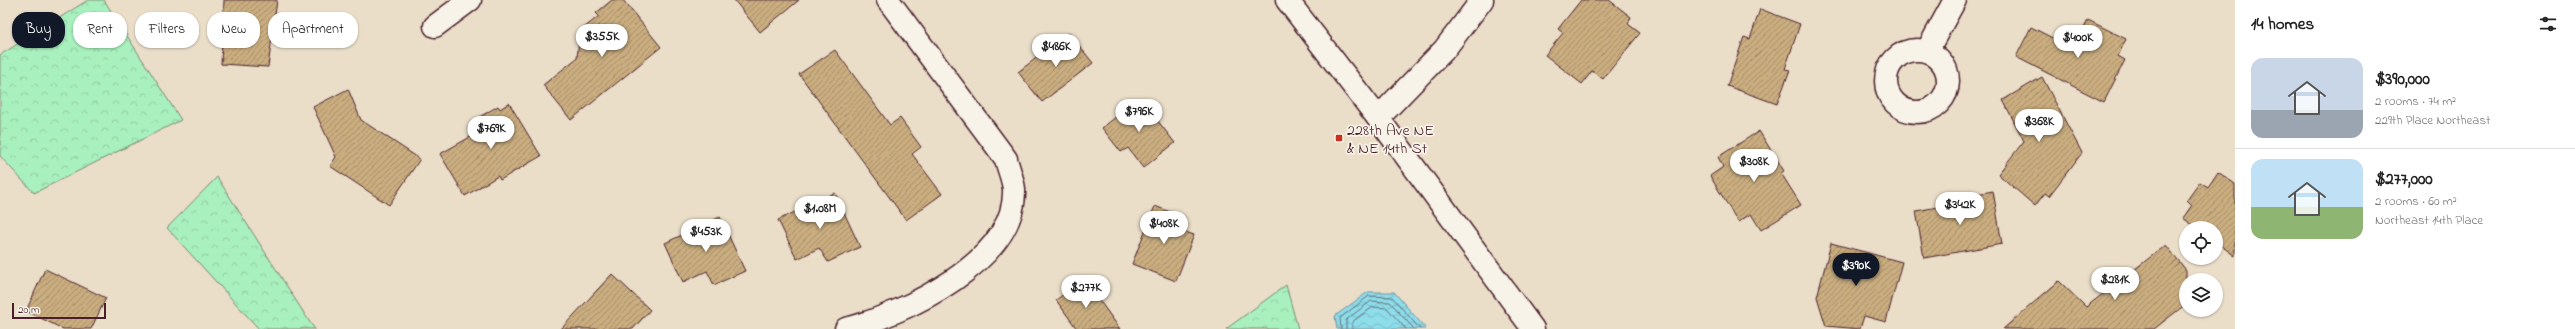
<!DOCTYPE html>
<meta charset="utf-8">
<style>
body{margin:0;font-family:"Indie Flower",sans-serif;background:#f6f6f6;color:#222;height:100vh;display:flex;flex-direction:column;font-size:15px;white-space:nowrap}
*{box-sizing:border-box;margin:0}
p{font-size:13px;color:#767676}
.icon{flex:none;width:22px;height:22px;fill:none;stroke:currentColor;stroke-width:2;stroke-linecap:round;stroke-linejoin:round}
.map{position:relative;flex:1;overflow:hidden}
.panel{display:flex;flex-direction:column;background:#fff;width:340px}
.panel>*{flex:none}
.hud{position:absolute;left:12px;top:12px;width:380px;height:36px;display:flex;gap:8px}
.tools{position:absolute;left:2179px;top:221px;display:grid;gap:8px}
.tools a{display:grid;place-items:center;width:44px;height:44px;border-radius:50%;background:#fff;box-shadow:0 1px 3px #0004;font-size:20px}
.scale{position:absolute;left:12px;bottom:10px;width:94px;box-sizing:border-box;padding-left:4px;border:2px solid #4a1f2b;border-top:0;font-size:11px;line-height:14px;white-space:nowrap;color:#4a1f2b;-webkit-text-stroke:3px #f7f3e8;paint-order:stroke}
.price{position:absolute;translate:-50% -34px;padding:0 9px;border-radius:14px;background:#fff;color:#222;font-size:13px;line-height:26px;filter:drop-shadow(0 1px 2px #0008)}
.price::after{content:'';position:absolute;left:50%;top:24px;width:12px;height:9px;margin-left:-6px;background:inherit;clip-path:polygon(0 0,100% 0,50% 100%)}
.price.active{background:#111827;color:#fff}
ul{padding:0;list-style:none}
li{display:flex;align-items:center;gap:12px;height:100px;padding:0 16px}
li+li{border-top:1px solid #e0e0e0}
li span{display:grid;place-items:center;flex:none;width:112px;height:80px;border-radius:12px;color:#555}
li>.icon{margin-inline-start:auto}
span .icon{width:48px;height:48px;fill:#fffc;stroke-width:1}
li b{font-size:17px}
h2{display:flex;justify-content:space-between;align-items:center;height:48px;padding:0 16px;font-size:17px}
.tag{padding:0 14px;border-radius:16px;background:#fff;box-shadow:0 1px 3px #0004;font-size:14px;line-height:36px}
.tag.active{background:#111827;color:#fff}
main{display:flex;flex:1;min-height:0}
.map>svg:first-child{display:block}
</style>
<main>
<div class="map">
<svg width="2235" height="329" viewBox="0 0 2235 329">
<defs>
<pattern id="forest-crowns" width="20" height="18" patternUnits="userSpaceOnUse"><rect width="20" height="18" fill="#a8f0bd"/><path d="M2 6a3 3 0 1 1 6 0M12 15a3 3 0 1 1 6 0" fill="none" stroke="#92cda3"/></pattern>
<pattern id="water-waves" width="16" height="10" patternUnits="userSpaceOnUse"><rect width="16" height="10" fill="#8dddea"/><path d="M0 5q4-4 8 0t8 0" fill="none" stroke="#7bbdc9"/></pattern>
<pattern id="building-hatch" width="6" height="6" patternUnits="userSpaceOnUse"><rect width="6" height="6" fill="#caae80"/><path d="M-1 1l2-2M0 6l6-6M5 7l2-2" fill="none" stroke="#a68d69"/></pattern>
</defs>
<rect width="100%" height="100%" fill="#eadec9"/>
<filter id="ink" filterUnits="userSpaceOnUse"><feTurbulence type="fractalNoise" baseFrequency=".025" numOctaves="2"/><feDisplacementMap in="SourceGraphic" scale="8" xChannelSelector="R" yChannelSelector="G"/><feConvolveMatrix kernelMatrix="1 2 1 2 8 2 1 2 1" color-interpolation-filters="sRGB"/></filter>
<g filter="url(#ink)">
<!-- forest -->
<g fill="url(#forest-crowns)" stroke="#798874">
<polygon points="88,0 104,0 181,120 34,193 0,156 0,55"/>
<polygon points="217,177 311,324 315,329 259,329 167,228"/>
<polygon points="1286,285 1298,329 1226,329"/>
</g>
<!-- water -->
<polygon fill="url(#water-waves)" stroke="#72919e" points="1368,292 1394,292 1426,329 1337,329 1335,316"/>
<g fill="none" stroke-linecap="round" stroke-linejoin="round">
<!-- shore -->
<g stroke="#656b77" stroke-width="1">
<polyline points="1341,329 1340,318 1369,296 1392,297 1420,329"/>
<polyline points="1346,329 1346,320 1371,301 1390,302 1414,329"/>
<polyline points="1352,329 1352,322 1373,307 1387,308 1406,329"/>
</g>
</g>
<!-- building -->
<g fill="url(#building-hatch)" stroke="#4a1f2b">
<polygon points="224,0 277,0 268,67 221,64"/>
<polygon points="612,0 623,0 661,47 571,120 543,85 577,58 580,31 599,16 596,13"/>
<polygon points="734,0 799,0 760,32"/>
<polygon points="1581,0 1609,0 1631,17 1628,24 1640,33 1603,79 1592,71 1582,84 1545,55 1563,33 1558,29"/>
<polygon points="1760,9 1800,24 1785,69 1790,70 1777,104 1727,86 1744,37 1750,39"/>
<polygon points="2088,20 2126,39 2118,56 2125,60 2104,102 2016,57 2031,27 2074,49"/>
<polygon points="1069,33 1093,63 1042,102 1018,72"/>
<polygon points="835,50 890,125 900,118 921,147 912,154 942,194 906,220 799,74"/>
<polygon points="2042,77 2082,153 2049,196 2045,193 2035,206 1998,174 2024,141 2003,100"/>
<polygon points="348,89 361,120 420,159 389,205 330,166 336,157 313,107"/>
<polygon points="1140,98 1175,143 1143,168 1128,148 1121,152 1102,128"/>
<polygon points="509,103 541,156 500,180 498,176 465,196 440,154 472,136 468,128 473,125 471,122 498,106 500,109"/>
<polygon points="1759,131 1784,171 1781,173 1801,205 1761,230 1751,214 1738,222 1710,176 1723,167 1718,157"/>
<polygon points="2218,172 2235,184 2235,256 2216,242 2216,228 2197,228 2183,218 2192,205 2187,200 2200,182 2208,187"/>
<polygon points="1993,191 2002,244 1924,258 1916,211 1965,202 1964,196"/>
<polygon points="835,193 860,247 828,262 819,248 797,259 778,220"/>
<polygon points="1155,206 1185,218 1180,230 1194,235 1176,281 1132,264"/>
<polygon points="720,217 745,271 714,285 707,271 683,282 665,243"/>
<polygon points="1831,243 1902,262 1886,322 1864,316 1860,329 1826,326 1817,297"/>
<polygon points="2166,245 2186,270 2186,304 2154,329 2003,329 2059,281 2086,307"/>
<polygon points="45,269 106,298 91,329 63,329 26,311"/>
<polygon points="612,274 650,310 633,329 561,329"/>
<polygon points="1084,279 1120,329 1077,329 1056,300"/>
</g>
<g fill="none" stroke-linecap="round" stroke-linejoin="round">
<defs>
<g id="street">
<polyline points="435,26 470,0"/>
<circle cx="1917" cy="81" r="31"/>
<polyline points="1927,51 1955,0"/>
<polyline points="1378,118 1444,50 1482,0"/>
<path d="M846 329C904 314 1017 261 1014 189 1013 179 1008 168 1006 159L888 0"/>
</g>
<polyline id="secondary" points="1287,0 1378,118 1533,329"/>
</defs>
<!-- street casing -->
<use href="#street" stroke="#4a1f2b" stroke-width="25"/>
<!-- secondary casing -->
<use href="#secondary" stroke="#4a1f2b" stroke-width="25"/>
<!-- street -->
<use href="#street" stroke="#f7f3e8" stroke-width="22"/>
<!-- secondary -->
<use href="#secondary" stroke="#f7f3e8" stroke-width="22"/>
</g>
</g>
<!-- markers -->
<rect fill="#c8321e" stroke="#f7f3e8" stroke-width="1.5" x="1335" y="134" width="8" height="8" rx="2"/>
<g text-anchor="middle" stroke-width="3.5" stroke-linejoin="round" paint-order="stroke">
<!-- poi labels -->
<g font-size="16" fill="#4a1f2b" stroke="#f7f3e8" text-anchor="start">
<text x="1347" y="135">228th Ave NE<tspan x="1347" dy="18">&amp; NE 14th St</tspan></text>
</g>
</g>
</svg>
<div class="tools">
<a><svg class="icon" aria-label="locate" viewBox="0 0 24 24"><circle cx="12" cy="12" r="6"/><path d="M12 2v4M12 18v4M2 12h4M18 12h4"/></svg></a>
<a><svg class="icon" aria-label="layers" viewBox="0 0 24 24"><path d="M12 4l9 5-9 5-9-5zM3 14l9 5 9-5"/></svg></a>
</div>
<div class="scale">20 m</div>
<b class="price" style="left:602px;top:58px">$355K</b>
<b class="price" style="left:2078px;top:59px">$400K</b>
<b class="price" style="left:1056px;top:68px">$486K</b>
<b class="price" style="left:1139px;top:133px">$796K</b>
<b class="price" style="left:2039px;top:143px">$368K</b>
<b class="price" style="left:491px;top:150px">$769K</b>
<b class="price" style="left:1754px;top:183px">$308K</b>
<b class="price" style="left:1960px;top:226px">$342K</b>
<b class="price" style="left:820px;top:230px">$1.08M</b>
<b class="price" style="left:1164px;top:245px">$408K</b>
<b class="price" style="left:706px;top:253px">$453K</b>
<b class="price active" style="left:1856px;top:287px">$390K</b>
<b class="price" style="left:2115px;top:301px">$281K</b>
<b class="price" style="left:1086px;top:309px">$277K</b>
<div class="hud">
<a class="tag active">Buy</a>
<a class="tag">Rent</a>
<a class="tag">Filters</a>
<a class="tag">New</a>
<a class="tag">Apartment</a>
</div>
</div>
<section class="panel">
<h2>14 homes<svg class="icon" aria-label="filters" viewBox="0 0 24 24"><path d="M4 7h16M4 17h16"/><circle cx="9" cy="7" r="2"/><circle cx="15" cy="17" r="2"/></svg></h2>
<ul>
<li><span style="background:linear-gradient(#c9d6e8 65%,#9aa5b1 0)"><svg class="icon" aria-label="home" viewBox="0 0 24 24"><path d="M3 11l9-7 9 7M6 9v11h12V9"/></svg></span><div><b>$390,000</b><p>2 rooms · 74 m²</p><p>229th Place Northeast</p></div></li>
<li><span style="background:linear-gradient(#bfe0f5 60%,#8fb573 0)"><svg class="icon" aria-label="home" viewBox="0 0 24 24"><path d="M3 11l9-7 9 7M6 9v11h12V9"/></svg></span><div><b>$277,000</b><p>2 rooms · 60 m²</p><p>Northeast 14th Place</p></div></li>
</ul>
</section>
</main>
